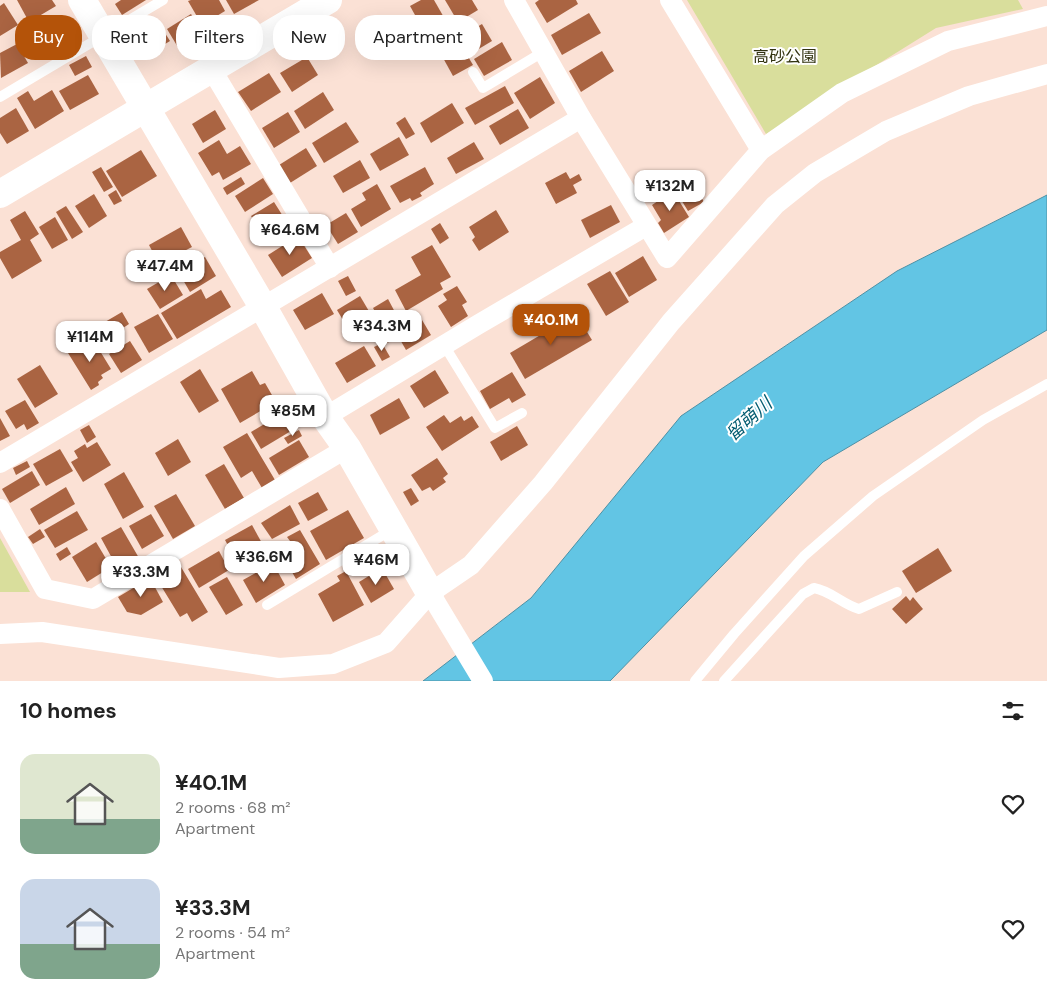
<!DOCTYPE html>
<meta charset="utf-8">
<style>
body{margin:0;font-family:"DM Sans","Noto Sans JP",sans-serif;background:#f2f2f2;color:#222;height:100vh;display:flex;flex-direction:column;font-size:19px;white-space:nowrap}
*{box-sizing:border-box;margin:0}
p{font-size:16px;color:#767676}
.icon{flex:none;width:28px;height:28px;fill:none;stroke:currentColor;stroke-width:2;stroke-linecap:round;stroke-linejoin:round}
.map{position:relative;height:681px;overflow:hidden}
.side{display:flex;flex-direction:column;background:#fff;flex:1}
.side>*{flex:none}
.hud{position:absolute;left:15px;top:15px;width:500px;height:45px;display:flex;gap:10px}
.price{position:absolute;translate:-50% -42px;padding:0 11px;border-radius:10px;background:#fff;color:#222;font-size:16px;line-height:32px;filter:drop-shadow(0 1px 2px #0008)}
.price::after{content:'';position:absolute;left:50%;top:30px;width:15px;height:11px;margin-left:-8px;background:inherit;clip-path:polygon(0 0,100% 0,50% 100%)}
.price.current{background:#b45309;color:#fff}
ul{padding:0;list-style:none}
li{display:flex;align-items:center;gap:15px;height:125px;padding:0 20px}
li span{display:grid;place-items:center;flex:none;width:140px;height:100px;border-radius:15px;color:#555}
li>.icon{margin-inline-start:auto}
span .icon{width:60px;height:60px;fill:#fffc;stroke-width:1}
li b{font-size:21px}
h2{display:flex;justify-content:space-between;align-items:center;height:60px;padding:0 20px;font-size:21px}
.tag{padding:0 18px;border-radius:20px;background:#fff;box-shadow:0 5px 20px #0002;font-size:18px;line-height:45px}
.tag.current{background:#b45309;color:#fff}
.map>svg:first-child{display:block}
</style>
<div class="map">
<svg width="1047" height="681" viewBox="0 0 1047 681">
<rect width="100%" height="100%" fill="#fbe1d5"/>
<!-- green -->
<g fill="#d9de9c">
<polygon points="687,0 1018,0 1023,9 936,28 766,134"/>
<polygon points="0,538 30,592 0,592"/>
</g>
<!-- water -->
<polygon fill="#62c5e4" stroke="#4e90a5" points="1047,195 1047,330 823,462 610,681 423,681 531,598 681,416 897,271"/>
<!-- building -->
<g fill="#aa6442">
<polygon points="17,0 52,0 56,6 29,22"/>
<polygon points="121,0 146,0 122,15 115,4"/>
<polygon points="191,0 219,0 225,11 202,25 188,1"/>
<polygon points="226,0 259,0 234,14"/>
<polygon points="421,0 434,0 446,21 425,33 410,6"/>
<polygon points="445,0 472,0 478,10 458,22"/>
<polygon points="539,0 576,0 578,4 547,23 535,3"/>
<polygon points="4,3 18,25 0,36 0,6"/>
<polygon points="589,13 601,33 562,55 551,35"/>
<polygon points="191,14 203,33 179,49 167,29"/>
<polygon points="63,21 74,40 44,57 34,38"/>
<polygon points="158,22 170,41 144,57 133,38"/>
<polygon points="482,24 492,41 472,53 462,36"/>
<polygon points="456,36 473,65 453,76 437,47"/>
<polygon points="502,42 512,60 484,76 474,59"/>
<polygon points="17,44 28,63 1,78 0,53"/>
<polygon points="602,51 614,71 581,92 569,71"/>
<polygon points="86,56 92,67 75,76 69,65"/>
<polygon points="307,57 318,75 292,92 280,73"/>
<polygon points="269,73 281,92 251,111 238,92"/>
<polygon points="88,75 99,94 70,110 59,91"/>
<polygon points="540,77 555,103 530,119 514,93"/>
<polygon points="505,86 514,103 475,125 465,108"/>
<polygon points="52,90 64,111 35,129 17,98 28,91 34,101"/>
<polygon points="323,92 334,110 305,129 294,111"/>
<polygon points="452,103 464,123 431,143 420,123"/>
<polygon points="16,108 29,131 7,144 0,133 0,118"/>
<polygon points="518,109 529,128 500,145 489,126"/>
<polygon points="215,110 226,129 203,143 192,124"/>
<polygon points="288,112 300,132 274,148 262,128"/>
<polygon points="405,117 415,134 406,139 396,123"/>
<polygon points="346,122 359,142 324,163 312,143"/>
<polygon points="399,137 409,155 380,171 370,154"/>
<polygon points="219,140 227,154 240,146 251,164 223,180 219,172 212,176 198,153"/>
<polygon points="474,142 484,159 456,174 447,158"/>
<polygon points="306,148 317,166 290,183 279,165"/>
<polygon points="141,150 157,176 122,197 106,171"/>
<polygon points="360,160 370,178 343,193 333,176"/>
<polygon points="101,167 113,187 104,192 92,172"/>
<polygon points="425,167 434,184 420,193 422,196 412,201 410,198 400,203 390,186"/>
<polygon points="566,172 570,179 579,174 582,180 573,185 577,193 556,204 545,183"/>
<polygon points="689,176 704,202 688,211 677,193 682,190 678,183"/>
<polygon points="241,177 245,184 227,195 223,188"/>
<polygon points="263,178 273,194 245,212 235,196"/>
<polygon points="377,184 391,209 361,227 351,209 366,200 362,193"/>
<polygon points="116,190 122,201 114,205 108,195"/>
<polygon points="673,191 689,217 664,233 658,223 661,220 652,205"/>
<polygon points="94,194 107,216 89,228 75,206"/>
<polygon points="274,202 291,229 271,241 266,233 263,236 251,216"/>
<polygon points="611,205 620,222 590,238 581,220"/>
<polygon points="66,206 83,232 72,239 56,212"/>
<polygon points="496,210 509,232 479,251 472,240 475,237 469,227"/>
<polygon points="25,211 39,234 30,240 42,261 12,279 0,258 0,252 21,240 10,220"/>
<polygon points="346,213 358,232 338,244 326,225"/>
<polygon points="55,217 68,240 52,249 39,227"/>
<polygon points="440,223 449,238 440,244 431,229"/>
<polygon points="181,227 192,247 159,264 149,245"/>
<polygon points="298,236 312,258 282,277 268,255"/>
<polygon points="432,245 451,277 440,283 443,289 406,311 395,290 421,275 411,257"/>
<polygon points="643,256 657,280 629,297 615,273"/>
<polygon points="205,257 216,276 190,292 179,273"/>
<polygon points="610,271 629,302 606,316 587,284"/>
<polygon points="171,275 183,295 160,309 147,289"/>
<polygon points="348,276 356,291 346,296 338,281"/>
<polygon points="457,286 467,302 462,305 468,316 451,327 438,306 447,300 443,294"/>
<polygon points="201,289 206,299 221,290 231,307 177,339 161,313"/>
<polygon points="322,293 334,314 305,330 293,310"/>
<polygon points="360,296 373,318 350,332 337,310"/>
<polygon points="388,299 396,314 381,323 373,308"/>
<polygon points="122,312 129,324 120,330 123,335 104,346 93,329"/>
<polygon points="158,314 173,339 149,353 134,327"/>
<polygon points="576,314 592,340 525,379 510,353"/>
<polygon points="419,315 431,335 406,350 394,329"/>
<polygon points="388,326 395,339 387,343 380,330"/>
<polygon points="92,338 111,369 101,375 103,378 98,382 99,385 91,390 68,353"/>
<polygon points="130,341 142,360 121,373 109,354"/>
<polygon points="382,343 390,357 382,361 374,347"/>
<polygon points="364,346 376,366 347,383 335,363"/>
<polygon points="40,365 58,394 35,408 17,379"/>
<polygon points="200,369 219,401 199,413 180,382"/>
<polygon points="435,370 449,393 424,408 410,386"/>
<polygon points="252,371 260,385 265,383 276,402 240,423 221,389"/>
<polygon points="512,372 526,395 512,403 509,398 490,409 480,391"/>
<polygon points="399,398 410,418 380,435 370,415"/>
<polygon points="25,400 39,423 27,430 24,424 16,429 5,411"/>
<polygon points="281,414 291,431 261,449 251,432"/>
<polygon points="444,415 450,423 461,416 464,421 472,416 479,427 442,451 426,427"/>
<polygon points="0,418 10,436 0,441"/>
<polygon points="89,425 96,437 87,443 80,430"/>
<polygon points="517,426 528,445 501,461 490,442"/>
<polygon points="299,430 302,436 288,444 284,438"/>
<polygon points="247,433 275,480 262,488 252,471 241,478 223,447"/>
<polygon points="178,439 191,462 168,476 155,453"/>
<polygon points="299,440 309,457 279,475 269,458"/>
<polygon points="97,442 111,465 83,482 71,462 78,458 74,451 85,444 87,448"/>
<polygon points="60,449 73,471 46,486 33,464"/>
<polygon points="437,458 448,474 443,478 446,482 433,491 430,487 422,491 411,475"/>
<polygon points="27,461 30,467 16,475 13,468"/>
<polygon points="224,464 244,498 225,509 205,475"/>
<polygon points="32,471 40,485 10,503 2,489"/>
<polygon points="124,472 144,507 123,519 104,484"/>
<polygon points="66,487 75,504 39,525 30,509"/>
<polygon points="411,488 419,501 411,506 403,492"/>
<polygon points="318,492 328,510 308,521 298,503"/>
<polygon points="176,494 195,526 173,539 154,506"/>
<polygon points="290,505 300,524 272,539 261,523"/>
<polygon points="348,510 364,538 326,560 310,531"/>
<polygon points="77,511 88,530 55,548 44,530"/>
<polygon points="151,514 164,536 142,549 129,526"/>
<polygon points="252,525 263,545 236,560 225,540"/>
<polygon points="121,527 139,558 130,563 129,559 119,565 116,559 113,560 101,538"/>
<polygon points="40,529 45,537 33,544 28,537"/>
<polygon points="300,530 320,564 296,579 278,548 290,541 287,537"/>
<polygon points="96,542 111,567 87,582 72,557"/>
<polygon points="67,547 71,554 60,561 56,554"/>
<polygon points="938,548 952,571 916,593 902,571"/>
<polygon points="219,551 229,570 199,588 188,569"/>
<polygon points="254,557 259,566 249,571 244,562"/>
<polygon points="178,562 208,612 192,622 187,613 180,617 155,576"/>
<polygon points="273,563 285,585 256,603 243,580"/>
<polygon points="382,568 394,589 371,603 359,582"/>
<polygon points="346,571 364,605 333,622 318,594 340,581 337,576"/>
<polygon points="227,577 243,605 226,615 209,587"/>
<polygon points="150,578 163,602 141,615 127,612 118,597"/>
<polygon points="906,596 910,601 913,597 923,609 906,624 892,609"/>
</g>
<g fill="none" stroke-linecap="round" stroke-linejoin="round">
<!-- lane -->
<g stroke="#fff" stroke-width="10">
<polyline points="473,72 483,88 543,52"/>
<polyline points="0,97 163,0"/>
<polyline points="444,345 495,428 522,413"/>
<polyline points="267,605 393,529"/>
<polyline points="695,681 734,634 804,556 873,496 983,420 1047,384"/>
<path d="M724 681 803 594 814 588C831 591 842 604 859 609L897 592"/>
</g>
<!-- street -->
<g stroke="#fff" stroke-width="20">
<polyline points="514,0 581,118 667,258 761,150 842,93 948,41 1047,16"/>
<polyline points="670,0 761,150"/>
<polyline points="212,70 330,268"/>
<polyline points="325,417 479,324 646,226"/>
<polyline points="0,463 581,118"/>
<polyline points="0,509 45,589 93,599 347,448"/>
<polyline points="430,593 483,681"/>
<polyline points="0,634 42,632 279,668 333,664 386,643 430,593 471,565 543,483 671,322 775,205 815,173 886,131 969,96 1047,74"/>
</g>
<!-- secondary -->
<g stroke="#fff" stroke-width="28">
<polyline points="82,0 263,307 325,417 347,448 430,593"/>
<polyline points="0,194 328,0"/>
</g>
</g>
<g text-anchor="middle" stroke-width="4" stroke-linejoin="round" paint-order="stroke">
<!-- park labels -->
<g font-size="16" fill="#323311" stroke="#fff">
<text x="785" y="62">高砂公園</text>
</g>
<!-- water labels -->
<g font-size="18" font-style="italic" fill="#035c71" stroke="#fff">
<text transform="translate(749 419) rotate(-42)" y="6">留萌川</text>
</g>
</g>
</svg>
<b class="price" style="left:670px;top:212px">¥132M</b>
<b class="price" style="left:290px;top:256px">¥64.6M</b>
<b class="price" style="left:165px;top:292px">¥47.4M</b>
<b class="price current" style="left:551px;top:346px">¥40.1M</b>
<b class="price" style="left:382px;top:352px">¥34.3M</b>
<b class="price" style="left:90px;top:363px">¥114M</b>
<b class="price" style="left:293px;top:437px">¥85M</b>
<b class="price" style="left:264px;top:583px">¥36.6M</b>
<b class="price" style="left:376px;top:586px">¥46M</b>
<b class="price" style="left:141px;top:598px">¥33.3M</b>
<div class="hud">
<a class="tag current">Buy</a>
<a class="tag">Rent</a>
<a class="tag">Filters</a>
<a class="tag">New</a>
<a class="tag">Apartment</a>
</div>
</div>
<section class="side">
<h2>10 homes<svg class="icon" aria-label="filters" viewBox="0 0 24 24"><path d="M4 7h16M4 17h16"/><circle cx="9" cy="7" r="2"/><circle cx="15" cy="17" r="2"/></svg></h2>
<ul>
<li><span style="background:linear-gradient(#dfe7d0 65%,#7fa58c 0)"><svg class="icon" aria-label="home" viewBox="0 0 24 24"><path d="M3 11l9-7 9 7M6 9v11h12V9"/></svg></span><div><b>¥40.1M</b><p>2 rooms · 68 m²</p><p>Apartment</p></div><svg class="icon" aria-label="heart" viewBox="0 0 24 24"><path d="M12 20l-8-8c-3-5 5-10 8-4 3-6 11-1 8 4z"/></svg></li>
<li><span style="background:linear-gradient(#c9d6e8 65%,#7fa58c 0)"><svg class="icon" aria-label="home" viewBox="0 0 24 24"><path d="M3 11l9-7 9 7M6 9v11h12V9"/></svg></span><div><b>¥33.3M</b><p>2 rooms · 54 m²</p><p>Apartment</p></div><svg class="icon" aria-label="heart" viewBox="0 0 24 24"><path d="M12 20l-8-8c-3-5 5-10 8-4 3-6 11-1 8 4z"/></svg></li>
</ul>
</section>
